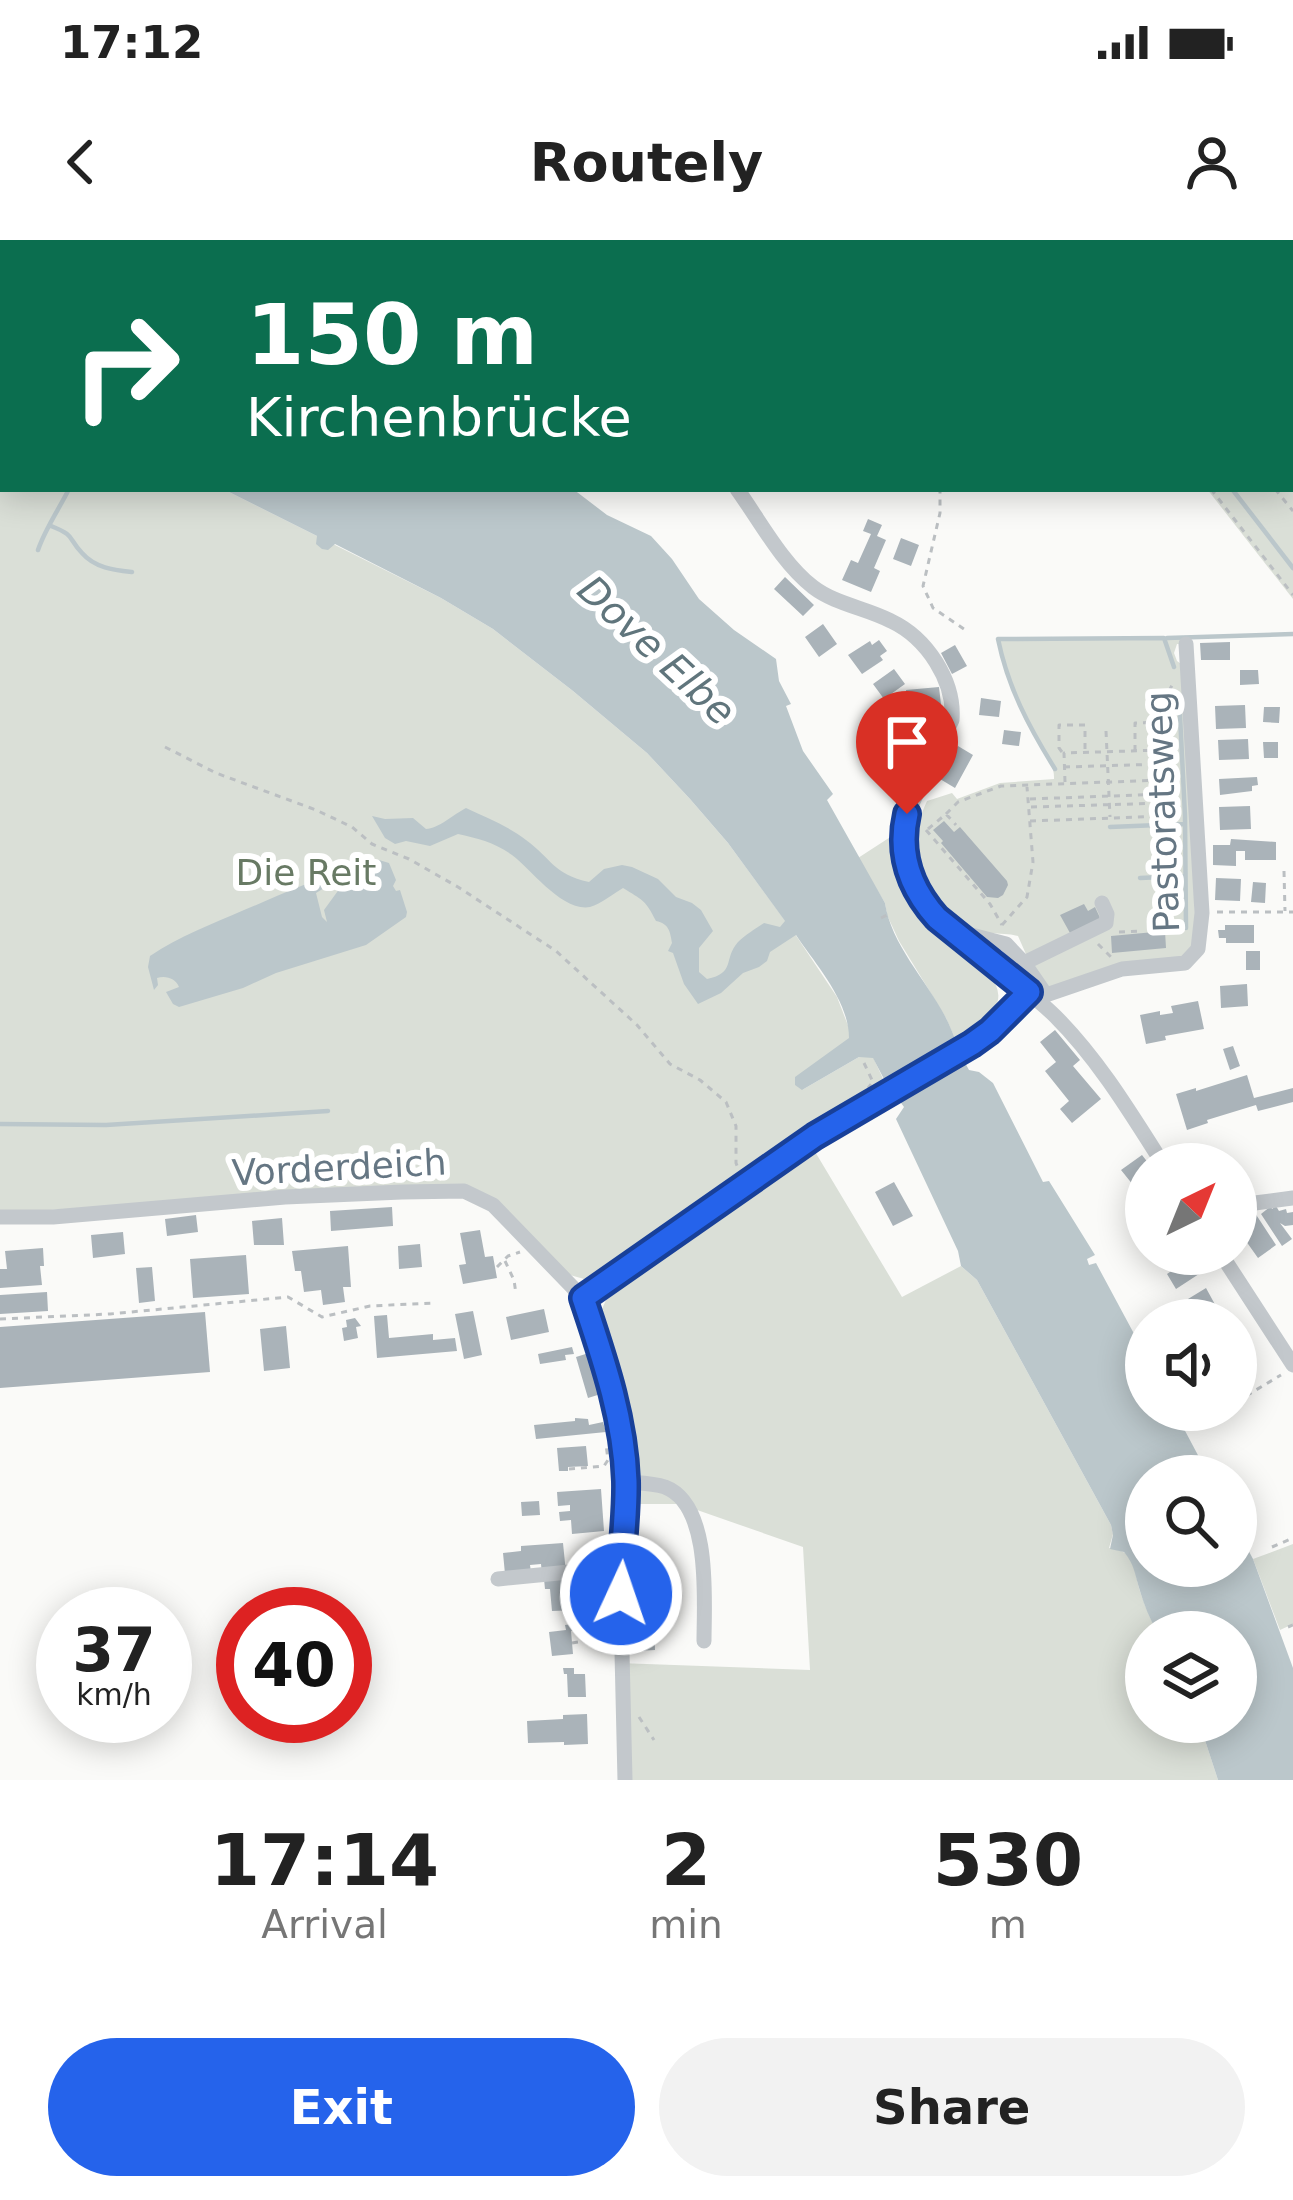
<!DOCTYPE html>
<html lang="en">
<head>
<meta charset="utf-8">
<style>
	:root { --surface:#fff; --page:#f2f2f2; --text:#222; --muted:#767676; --accent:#2563eb }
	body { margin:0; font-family:"DejaVu Sans",sans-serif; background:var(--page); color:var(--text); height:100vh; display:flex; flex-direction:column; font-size:45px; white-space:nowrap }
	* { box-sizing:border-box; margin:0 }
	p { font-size:39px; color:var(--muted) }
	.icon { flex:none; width:66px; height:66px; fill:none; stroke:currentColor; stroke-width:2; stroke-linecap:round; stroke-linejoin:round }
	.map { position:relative; height:1540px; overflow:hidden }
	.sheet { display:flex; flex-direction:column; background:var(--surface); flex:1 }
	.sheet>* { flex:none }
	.top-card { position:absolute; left:0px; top:0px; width:1293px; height:252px; box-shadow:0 6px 30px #0003; background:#0b6e4f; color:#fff; overflow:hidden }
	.needle { width:78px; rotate:43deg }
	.controls { position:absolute; left:1125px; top:903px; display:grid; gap:24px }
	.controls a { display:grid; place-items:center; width:132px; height:132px; border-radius:50%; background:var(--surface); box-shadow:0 6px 30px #0003; font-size:60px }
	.speed { position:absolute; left:36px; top:1347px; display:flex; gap:24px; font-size:60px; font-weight:700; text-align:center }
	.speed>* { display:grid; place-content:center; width:156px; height:156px; border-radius:50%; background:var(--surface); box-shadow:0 6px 30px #0003; line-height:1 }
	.speed small { font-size:30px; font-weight:400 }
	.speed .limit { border:18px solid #d22; background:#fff; color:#111 }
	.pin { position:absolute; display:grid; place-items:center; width:102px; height:102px; color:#fff; margin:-123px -51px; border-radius:50% 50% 50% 0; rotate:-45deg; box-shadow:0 0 12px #0007 }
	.pin .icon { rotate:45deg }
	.me { position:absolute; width:132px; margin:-66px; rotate:3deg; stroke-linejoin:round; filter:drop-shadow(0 0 9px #0008) }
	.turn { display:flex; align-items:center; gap:42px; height:252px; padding:0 48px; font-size:54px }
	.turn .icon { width:156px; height:156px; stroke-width:2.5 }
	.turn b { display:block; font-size:84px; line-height:102px }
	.eta { display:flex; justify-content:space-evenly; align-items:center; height:204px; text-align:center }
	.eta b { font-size:72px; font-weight:600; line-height:84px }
	.button { display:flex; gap:24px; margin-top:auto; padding:24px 48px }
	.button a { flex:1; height:138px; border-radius:72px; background:var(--accent); color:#fff; font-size:48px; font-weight:600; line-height:138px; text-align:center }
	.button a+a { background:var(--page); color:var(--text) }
	.status { display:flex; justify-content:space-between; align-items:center; height:84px; padding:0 60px; background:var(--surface); direction:ltr }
	.status svg { height:33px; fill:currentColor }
	header { display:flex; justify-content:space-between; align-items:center; height:156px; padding:0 48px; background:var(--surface); font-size:54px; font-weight:600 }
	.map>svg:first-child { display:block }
	.green { fill:#dadfd7 }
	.water { fill:#bbc7cb }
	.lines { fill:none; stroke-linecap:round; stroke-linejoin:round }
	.stream { stroke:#bbc7cb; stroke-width:4.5 }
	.building { fill:#aab3b9 }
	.highway-casing { stroke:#b4b9bd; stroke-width:27 }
	.path { stroke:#bbbfc2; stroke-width:3; stroke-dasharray:6 6; stroke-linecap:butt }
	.minor { stroke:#c3c8cc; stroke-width:15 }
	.highway { stroke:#fff; stroke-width:21 }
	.route-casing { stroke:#184099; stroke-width:30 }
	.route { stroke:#2563eb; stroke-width:21 }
	.labels { text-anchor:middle; stroke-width:12; stroke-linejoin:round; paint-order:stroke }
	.street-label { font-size:36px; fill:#657683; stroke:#fff }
	.park-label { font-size:36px; fill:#687a64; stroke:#fff }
	.water-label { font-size:39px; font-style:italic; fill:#60757c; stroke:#fff }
</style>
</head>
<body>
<div class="status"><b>17:12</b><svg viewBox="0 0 49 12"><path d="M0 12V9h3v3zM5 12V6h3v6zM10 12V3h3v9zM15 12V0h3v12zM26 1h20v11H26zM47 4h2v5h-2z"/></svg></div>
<header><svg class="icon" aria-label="back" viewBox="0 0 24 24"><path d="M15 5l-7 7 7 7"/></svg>Routely<svg class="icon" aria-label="person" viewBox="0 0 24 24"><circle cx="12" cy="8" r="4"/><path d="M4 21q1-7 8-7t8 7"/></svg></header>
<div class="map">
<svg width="1293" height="1540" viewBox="0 0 1293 1540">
	<rect width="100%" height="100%" fill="#fafaf8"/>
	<path class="green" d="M0 138 3 140V249H223L441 358 493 389 573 451 647 513 690 559 728 603 795 694 837 757 849 788 850 799 802 850 859 817H873L884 841 812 884 600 1038 584 1039 570 1035 466 945 51 970H0Z
		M1290 192 1293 196V359L1207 249H1290Z
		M1186 397V404H1177L1174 413 1177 421 1184 426 1196 698 1191 711 1182 718 1049 747 1029 721 1018 696C999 691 983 697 962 687 952 682 942 670 935 661 911 629 910 597 927 561L952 553 957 559 1000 543 1054 539C1055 518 1034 499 1025 480 1013 454 1002 426 997 398Z
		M895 594C898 622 904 651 921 674 956 722 1054 744 956 801L946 778 899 701 887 675 885 663 858 618Z
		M814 910 902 1057 961 1026 977 1040 1111 1285 1113 1294 1109 1308C1139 1311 1133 1333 1141 1354 1145 1367 1151 1379 1157 1392H1146V1482H1199L1218 1540H628L619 1423 810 1430 803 1307 680 1264H632L629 1193 598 1078 606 1060Z
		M1293 1304V1384L1280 1390 1253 1319Z"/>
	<path class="water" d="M223 249H573L607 275 651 296 672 319 699 359 734 390 776 419 779 441 791 464 786 466 803 511 833 554 827 560 885 663C891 704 926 740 945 776 954 793 959 813 969 830L979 832 993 843 1043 942 1049 941 1095 1015 1087 1019 1089 1025 1096 1023 1146 1116V1170H1174L1209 1236H1146V1326H1236V1287L1253 1319 1293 1428V1540H1218L1199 1482H1236V1392H1157C1150 1379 1144 1365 1140 1351 1135 1336 1135 1325 1124 1312L1110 1309 1113 1295 1111 1285 977 1040 961 1026 958 1011 896 879 904 867 885 841 873 818 859 817 802 850 795 845V837L849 798C849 761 816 725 796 695L770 712 767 721 759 727 743 733 721 753 698 764 684 744 673 713 668 711 672 703C670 691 669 684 656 681 645 659 642 660 623 648 614 653 601 664 590 667 562 672 531 629 512 615 496 603 477 598 458 594L430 606 406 601 395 604 385 598 372 576 385 579 413 578 426 589C438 589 454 574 466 568 487 578 508 586 526 600 552 619 553 634 589 642L604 629 622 625 632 627 658 639 676 657 692 663 701 670 713 691 699 708V732L707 739C736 733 723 719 738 702 745 695 755 689 764 683L780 687 785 681 728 603 690 559 647 513 573 451 493 389 441 358 335 304 328 310 322 309 316 304 317 296Z
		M379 620 389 623 396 640 393 646 396 651 400 650 407 672 406 677 366 705 276 733 243 748 179 767 173 764 166 752 179 747C176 738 165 735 157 738L158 745 154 750 148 727 150 716C180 696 212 684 244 670 279 656 315 637 352 631L316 653 322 677 327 682 324 670 340 648Z"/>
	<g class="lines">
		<path class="stream" d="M1036 0 1038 3
			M1233 0 1236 3
			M1290 73 1293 77
			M1232 249 1293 328
			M51 286C76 296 67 297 82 313 95 328 114 330 132 332
			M38 310C45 289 59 269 69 249
			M1167 398 1293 394
			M1179 455 1185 576 1186 688
			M1055 529C1029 487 1008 448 998 399L1164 398 1174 427
			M1110 587 1183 584
			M1140 638 1185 636
			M0 884 106 885 328 871"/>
	</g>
	<path class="building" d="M868 279 882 285 877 296 886 300 874 328 880 331 871 352 842 340 851 320 858 323 871 294 863 291Z
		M901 298 919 305 911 326 893 319Z
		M785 337 814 365 803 376 774 349Z
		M823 384 837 404 819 417 805 397Z
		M879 400 887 411 880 416 883 420 862 434 848 415 870 401 872 405Z
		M1230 402V420H1201L1200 403Z
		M955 405 967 426 952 434 941 413Z
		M894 429 905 444 884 459 873 444Z
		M1240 430H1258L1259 444 1240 445Z
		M939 447 942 473 917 476 915 461 907 462 906 450Z
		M981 458 1001 461 999 477 979 475Z
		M1245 465 1246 488 1216 489 1215 466Z
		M1264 467H1280L1279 483 1263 482Z
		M918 481 920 493 898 497 896 485Z
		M1004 490 1021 492 1019 506 1002 504Z
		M1248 499 1249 519 1219 520 1218 500Z
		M1263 502H1278V518H1264Z
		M958 506 973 515 955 548 940 539Z
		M898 520 914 528 902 550 887 542Z
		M1257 537 1258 545 1252 546V551L1220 555 1219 539Z
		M1250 566 1251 589 1220 590 1219 567Z
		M944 581 954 592 960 587 1007 641 1008 645 1003 655 998 658 987 657 941 603 943 601 933 590Z
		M1231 599 1276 602V620H1245V611H1236V626L1213 625V605H1230Z
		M1216 638 1241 639 1240 661 1215 660Z
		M1253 642 1266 643 1265 663 1251 662Z
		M1084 664 1088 671 1095 667 1101 680 1070 693 1060 675Z
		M1225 685H1254V703H1226V698H1219L1218 690H1225Z
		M1165 691 1166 708 1112 713 1111 696Z
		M1246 711H1260V730H1246Z
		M1247 744 1248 766 1221 768 1220 746Z
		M1198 761 1204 789 1165 796 1166 800 1146 804 1140 775 1160 771V775L1173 773 1171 766Z
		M1055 790 1080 820 1073 826 1101 859 1072 883 1060 869 1069 861 1045 831 1056 822 1040 802Z
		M1233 806 1240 826 1230 830 1223 809Z
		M1247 835 1254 858 1293 848V862L1258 871 1256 865 1207 880 1208 883 1187 890 1176 854 1196 848V851Z
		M1142 915 1149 924H1146L1143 932 1146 936V961L1121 930Z
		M894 942 913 976 893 986 875 952Z
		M1271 966 1272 969 1276 966 1279 971 1286 969 1287 973 1293 972V985L1285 986 1280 983 1292 999 1282 1006 1261 974Z
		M392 967 393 986 331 991 330 971Z
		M1255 973 1276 1005 1258 1018 1236 987Z
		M196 975 198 992 167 996 165 979Z
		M282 978 284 1005H254L252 981Z
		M480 990 485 1017 493 1016 497 1038 463 1044 459 1025 466 1024 460 993Z
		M123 992 125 1014 93 1018 91 995Z
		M420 1004 422 1027 399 1029 398 1006Z
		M348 1006 351 1047H343L345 1062 323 1065 321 1050 304 1052 301 1031H295L292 1011Z
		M43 1008 44 1026H40L42 1045 0 1048V1029H7L5 1011Z
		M246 1015 249 1054 193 1058 190 1019Z
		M1189 1019 1199 1034 1176 1049 1167 1034Z
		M152 1027 155 1061 139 1063 136 1028Z
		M1206 1048 1218 1070 1201 1080 1188 1059Z
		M47 1052 48 1071 0 1074V1055Z
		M544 1069 549 1092 511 1100 506 1077Z
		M473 1071 482 1115 464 1119 455 1074Z
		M205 1072 210 1132 0 1148V1087Z
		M387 1075 389 1098 433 1094V1100L455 1098 457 1111 377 1118 374 1076Z
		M355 1078 361 1086 356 1087 358 1098 344 1101 342 1088 347 1087 346 1080Z
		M286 1086 290 1128 264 1131 260 1089Z
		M572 1107 574 1114 565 1115 566 1120 540 1124 538 1114Z
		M592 1112 604 1153 588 1158 576 1117Z
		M575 1178 588 1179 589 1185 603 1182 606 1192 536 1199 534 1185 575 1181Z
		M586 1206 588 1226 568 1227V1231H559L557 1208Z
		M601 1249 604 1291 572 1294 571 1280 560 1281 559 1272 570 1271V1265L558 1266 557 1252Z
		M539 1261 540 1275 522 1276 521 1262Z
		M563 1303 566 1333 542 1335 541 1324 530 1325 531 1332 505 1334 503 1313 521 1311V1306Z
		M562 1338 563 1348 577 1347 579 1370 552 1371 550 1349H545L544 1339Z
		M657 1339 658 1360H665L666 1375H658V1383H654L655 1410 637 1411 634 1340Z
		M579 1383 580 1390 571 1391 573 1414 552 1416 549 1392 566 1390 565 1385Z
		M563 1428H574V1434H585L586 1457H568L567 1434H564Z
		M587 1474 588 1504 564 1505V1502L528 1503 527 1481 563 1479V1475Z"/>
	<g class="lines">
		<g class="highway-casing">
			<path id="highway" d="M1157 0 1159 3
				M1185 0 1187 3
				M1290 133 1293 137
				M1290 169 1293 173"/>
		</g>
		<path class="path" d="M435 0 437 3
			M1076 0 1079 3
			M937 249 940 251V273L923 346 933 368 964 389
			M1211 249 1293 355
			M1275 249 1293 271
			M1149 484 1150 510
			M1106 491 1110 577
			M165 507 216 533 316 570 352 587 372 604 409 619 458 647 556 711 637 785 670 824 700 840 726 862 736 886V923L739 931
			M1135 511V483L1161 482
			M1062 512 1059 508V485H1085V511
			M1064 527 1163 524
			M1065 542 1064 513 1163 510
			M1030 559 1165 554
			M1031 567 1165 563
			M946 574 958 562 1001 546 1164 540
			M1030 581 1168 576C1166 537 1152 476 1174 442
			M928 589 946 574 956 585
			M926 590 990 664 1002 685
			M1284 631 1285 671
			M1161 644 1163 632
			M1217 672H1293
			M881 678 889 674
			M1002 685 1027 657 1033 622 1027 547
			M1119 692 1141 691
			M1098 704 1112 718
			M864 823 873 842 868 848
			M505 1021 514 1040 516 1054
			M497 1027 508 1016 520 1012
			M0 1079 110 1074 288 1057 322 1077 370 1066 433 1063
			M1236 1162 1281 1135
			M1196 1186 1222 1170
			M569 1229 604 1226 608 1220 606 1204
			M1272 1307 1293 1298
			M578 1357 607 1355
			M1288 1387 1293 1385
			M572 1403 609 1397
			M639 1477 654 1500"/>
		<path class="minor" d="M200 0 209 3
			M737 249C760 281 782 323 813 347 835 364 866 368 891 381 927 398 955 441 952 480L907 574C884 673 996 717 1055 776 1098 819 1130 872 1163 924
			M956 691 1006 704 1024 723 1046 755
			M1024 723 1106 683 1107 674 1102 663
			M1039 761 1046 755 1122 729 1185 723 1198 709 1202 673 1186 404
			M1236 974 1255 963 1293 958
			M0 977H53L285 957 402 952 464 951 493 965 583 1058 620 1182 626 1242 620 1327 625 1540
			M1221 1014 1293 1125
			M583 1058 816 895 972 804 990 791 1029 752
			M626 1242C639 1243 653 1243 665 1247 712 1265 704 1362 704 1401
			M498 1339 620 1327"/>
		<use href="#highway" class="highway"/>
	</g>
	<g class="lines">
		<g class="route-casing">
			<path id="route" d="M621 1354C620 1317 627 1279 626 1241 624 1178 603 1118 583 1058L815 896 972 804 990 791 1029 752 937 678C910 648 898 613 907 574"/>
		</g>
		<use href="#route" class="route"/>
	</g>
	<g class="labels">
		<g class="street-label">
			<text transform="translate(1162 572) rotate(-92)" y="13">Pastoratsweg</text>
			<text transform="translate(339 927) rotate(-3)" y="13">Vorderdeich</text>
		</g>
		<g class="park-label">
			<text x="306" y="645">Die Reit</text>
		</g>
		<g class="water-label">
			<text transform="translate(657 410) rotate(43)" y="14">Dove Elbe</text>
		</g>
	</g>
</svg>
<div class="controls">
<a><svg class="needle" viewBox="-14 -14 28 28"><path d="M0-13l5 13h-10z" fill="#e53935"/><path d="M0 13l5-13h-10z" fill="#767676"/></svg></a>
<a><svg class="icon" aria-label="sound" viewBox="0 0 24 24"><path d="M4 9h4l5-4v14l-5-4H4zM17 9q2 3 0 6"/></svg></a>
<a><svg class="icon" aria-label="search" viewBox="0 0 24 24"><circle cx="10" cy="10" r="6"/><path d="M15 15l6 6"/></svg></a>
<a><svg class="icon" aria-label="layers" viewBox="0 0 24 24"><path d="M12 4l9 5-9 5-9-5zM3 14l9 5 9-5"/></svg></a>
</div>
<div class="speed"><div>37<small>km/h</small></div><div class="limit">40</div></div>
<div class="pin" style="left:907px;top:574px;background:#d93025"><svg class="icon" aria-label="arrive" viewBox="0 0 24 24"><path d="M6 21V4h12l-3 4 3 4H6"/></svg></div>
<svg class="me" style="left:621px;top:1354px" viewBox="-20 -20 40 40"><circle r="17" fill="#2563eb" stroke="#fff" stroke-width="3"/><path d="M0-11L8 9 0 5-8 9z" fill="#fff"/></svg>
<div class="top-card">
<div class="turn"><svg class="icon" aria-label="right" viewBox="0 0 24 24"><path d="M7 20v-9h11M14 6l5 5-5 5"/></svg><div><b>150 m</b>Kirchenbrücke</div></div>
</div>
</div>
<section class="sheet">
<div class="eta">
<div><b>17:14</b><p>Arrival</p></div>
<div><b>2</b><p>min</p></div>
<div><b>530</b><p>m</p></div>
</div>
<div class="button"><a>Exit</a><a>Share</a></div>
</section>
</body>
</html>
